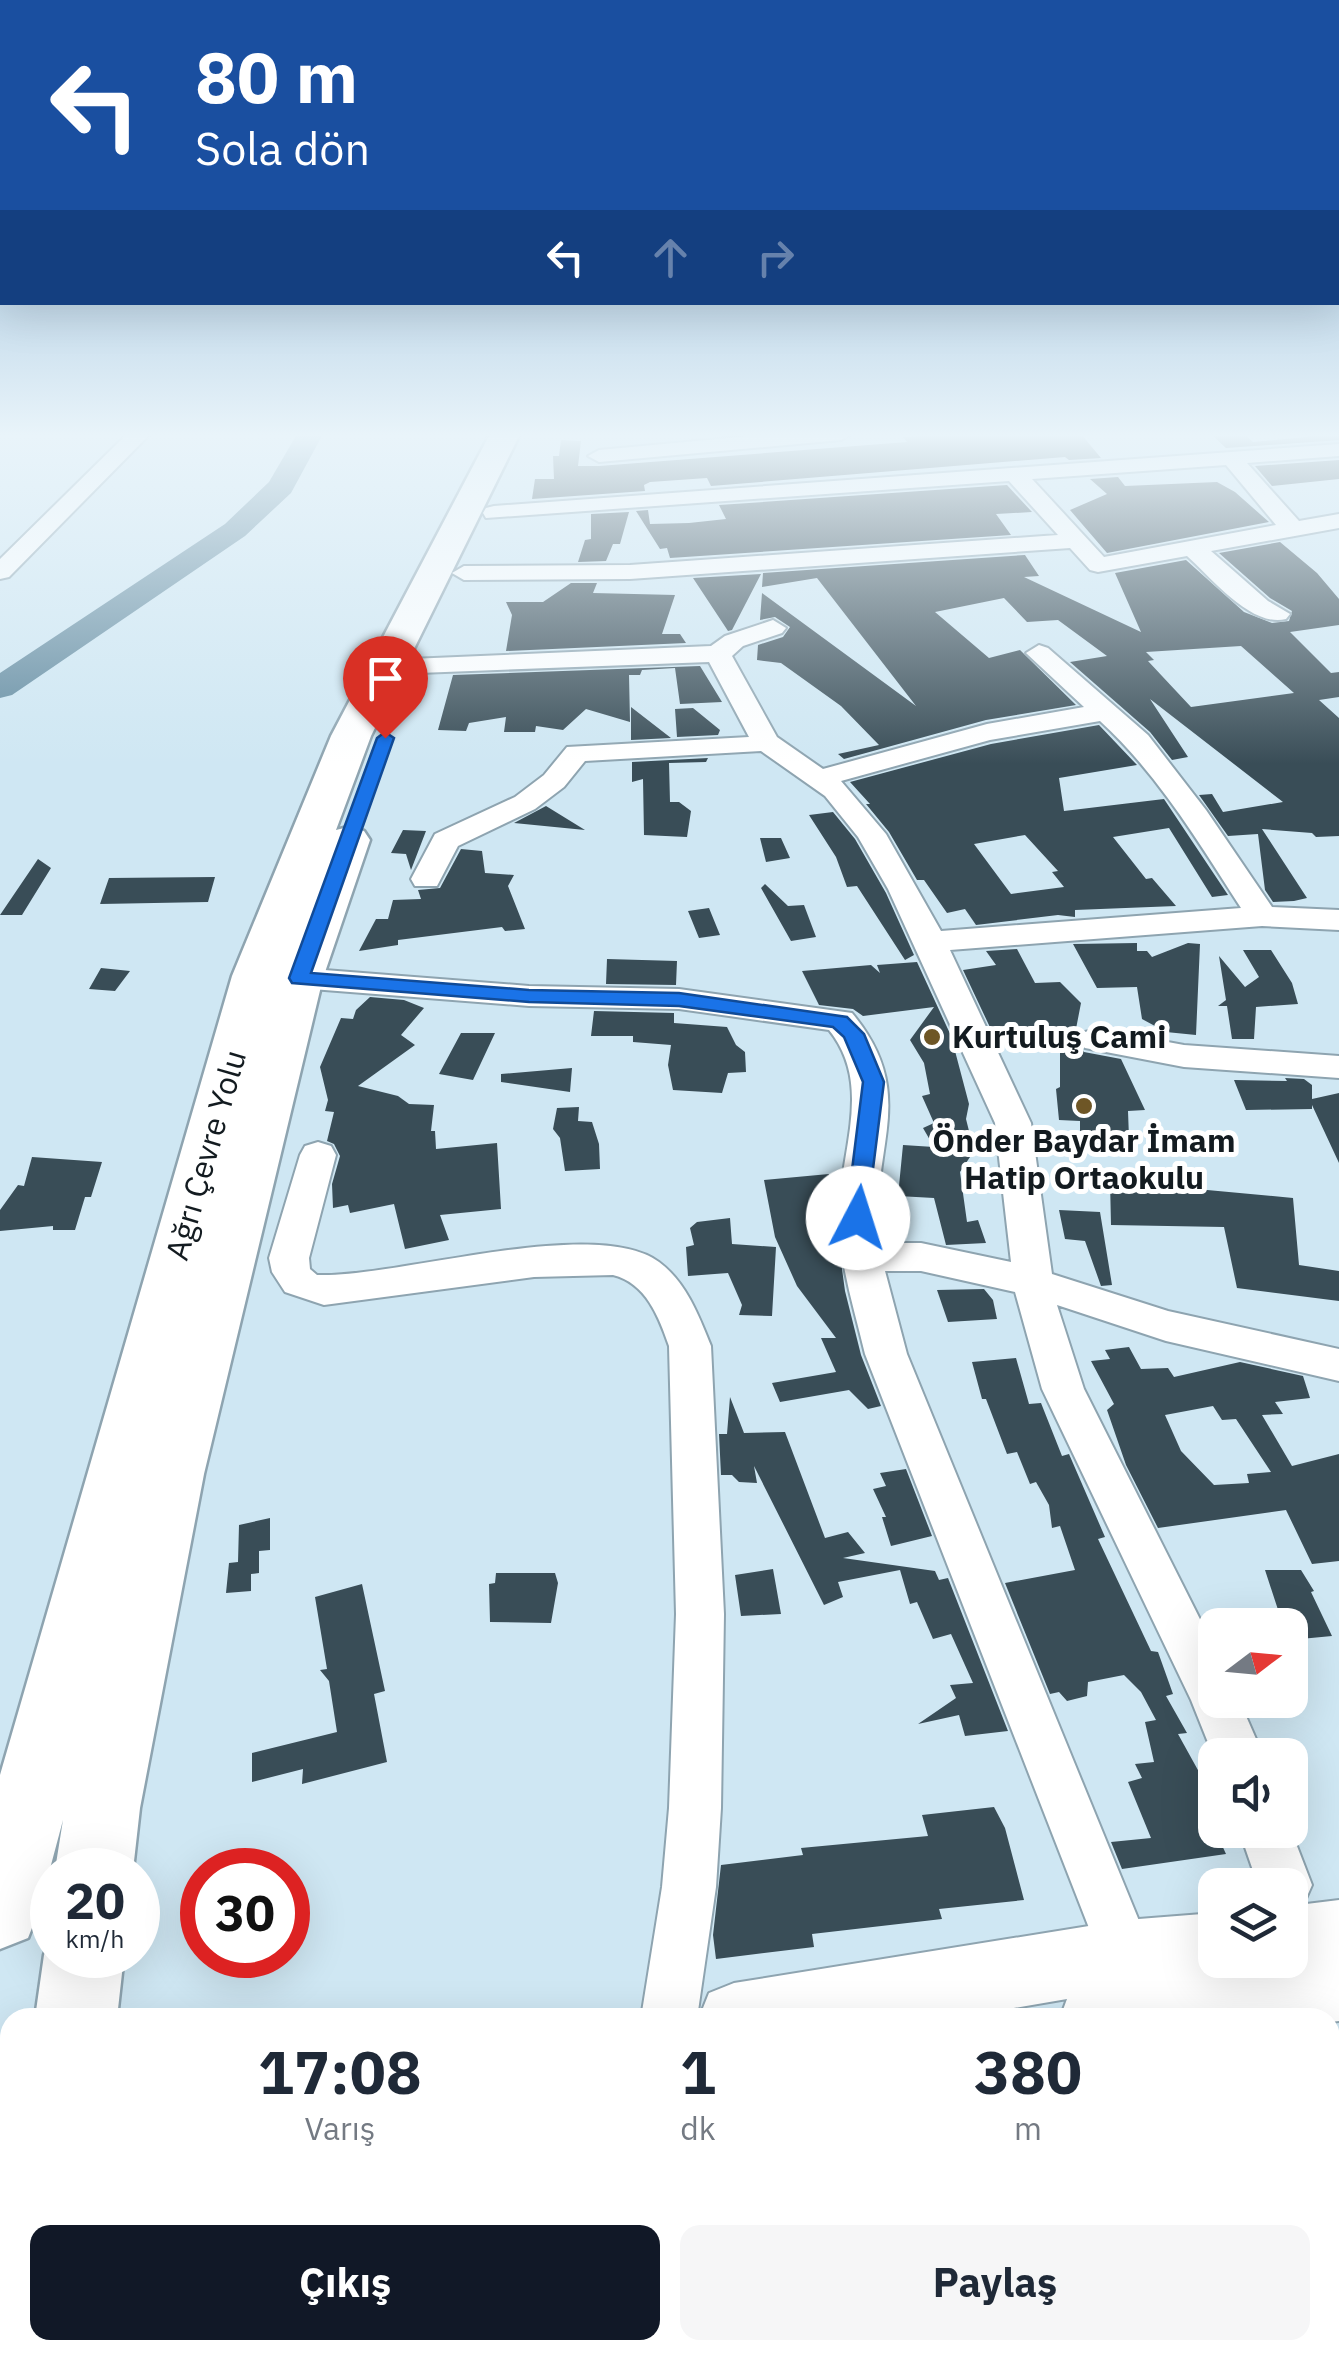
<!DOCTYPE html>
<html lang="tr">
<head>
<meta charset="utf-8">
<style>
	:root { --surface:#fff; --page:#f6f6f7; --text:#1f2937; --muted:#747a83; --accent:#111827 }
	body { margin:0; font-family:"IBM Plex Sans",sans-serif; background:var(--page); color:var(--text); height:100vh; display:flex; flex-direction:column; font-size:38px; white-space:nowrap }
	* { box-sizing:border-box; margin:0 }
	p { font-size:32px; color:var(--muted) }
	.icon { flex:none; width:55px; height:55px; fill:none; stroke:currentColor; stroke-width:2; stroke-linecap:round; stroke-linejoin:round }
	.map { position:relative; flex:1; overflow:hidden }
	.side { position:absolute; left:0px; top:2008px; width:1340px; height:352px; display:flex; flex-direction:column; background:var(--surface); border-radius:30px 30px 0 0; box-shadow:0 10px 40px #0002 }
	.side>* { flex:none }
	.top-card { position:absolute; left:0px; top:0px; width:1340px; height:305px; box-shadow:0 10px 40px #0002; background:#1a4fa0; color:#fff; overflow:hidden }
	.needle { width:65px; rotate:74deg }
	.fabs { position:absolute; left:1198px; top:1608px; display:grid; gap:20px }
	.fabs a { display:grid; place-items:center; width:110px; height:110px; border-radius:20px; background:var(--surface); box-shadow:0 10px 40px #0002; font-size:50px }
	.speed { position:absolute; left:30px; top:1848px; display:flex; gap:20px; font-size:50px; font-weight:700; text-align:center }
	.speed>* { display:grid; place-content:center; width:130px; height:130px; border-radius:50%; background:var(--surface); box-shadow:0 10px 40px #0002; line-height:1 }
	.speed small { font-size:25px; font-weight:400 }
	.speed .limit { border:15px solid #d22; background:#fff; color:#111 }
	.pin { position:absolute; display:grid; place-items:center; width:85px; height:85px; color:#fff; margin:-102px -42px; border-radius:50% 50% 50% 0; rotate:-45deg; box-shadow:0 0 10px #0007 }
	.pin .icon { rotate:45deg }
	.me { position:absolute; width:110px; margin:-55px; rotate:5deg; stroke-linejoin:round; filter:drop-shadow(0 0 8px #0008) }
	.turn { display:flex; align-items:center; gap:35px; height:210px; padding:0 30px; font-size:45px }
	.turn .icon { width:130px; height:130px; stroke-width:2.5 }
	.turn b { display:block; font-size:70px; line-height:85px }
	.lanes { display:flex; align-items:center; height:95px; padding:0 30px; background:#0003; justify-content:center; gap:50px; direction:ltr }
	.lanes .off { opacity:.35 }
	.eta { display:flex; justify-content:space-evenly; align-items:center; height:170px; text-align:center }
	.eta b { font-size:60px; font-weight:700; line-height:70px }
	.cta { display:flex; gap:20px; margin-top:auto; padding:20px 30px }
	.cta a { flex:1; height:115px; border-radius:20px; background:var(--accent); color:#fff; font-size:40px; font-weight:700; line-height:115px; text-align:center }
	.cta a+a { background:var(--page); color:var(--text) }
	.map>svg:first-child { display:block }
	.lines { fill:none; stroke-linecap:round; stroke-linejoin:round }
	.river { fill:#638ba0; fill-rule:evenodd }
	.building { fill:#394d57; fill-rule:evenodd }
	.minor-casing { stroke:#8ea4b0; stroke-width:4 }
	.major-casing { stroke:#8ea4b0; stroke-width:4 }
	.highway-casing { stroke:#8ea4b0; stroke-width:5 }
	.minor { fill:#fff; fill-rule:evenodd }
	.major { fill:#fff; fill-rule:evenodd }
	.highway { fill:#fff; fill-rule:evenodd }
	.route { fill:#1a73e8; stroke:#114b97; stroke-width:2.5 }
	.poi-dot { fill:#6e5626; stroke:#fff; stroke-width:4 }
	.labels { text-anchor:middle; stroke-width:10; stroke-linejoin:round; paint-order:stroke }
	.poi-label { font-size:32px; font-weight:bold; fill:#131b20; stroke:#fff; text-anchor:start }
	.street-label { font-size:32px; fill:#131b20; stroke:#fff }
</style>
</head>
<body>
<div class="map">
<svg width="1339" height="2358" viewBox="0 0 1339 2358">
	<rect width="100%" height="100%" fill="#cfe7f3"/>
	<g class="lines">
		<path class="river" d="M297 434H323L291 493 245 536 12 695 0 698V673L225 524 269 482Z"/>
	</g>
	<path class="building" d="M1081 434 1101 458 1069 460 1065 457 711 486 707 478 650 482 644 485 645 491 532 499 535 479H554L553 456H559L561 440 581 441 578 466H599L907 442 903 437Z
		M1211 434H1244L1253 442 1339 434V440L1226 448Z
		M1339 460V479L1272 486 1255 466Z
		M1118 477 1125 486 1217 482 1235 492 1269 522 1107 553 1070 510 1107 494 1090 479Z
		M1007 485 1032 512 996 514 1011 535 670 558 667 548 660 549 636 511 648 510 650 524 689 523 726 519 719 505Z
		M629 512 620 544H613L606 561 578 562 585 540 591 539V514Z
		M1280 542 1317 573 1339 599V625L1290 632 1331 673 1339 672V697L1319 700 1339 718V836L1316 837 1312 833 1262 829 1307 898 1294 901 1273 902 1265 890 1258 834 1228 836 1199 795 1212 794 1223 812 1283 802 1150 699 1188 757 1172 760 1150 732 1070 662 1107 656 1058 620 1027 622 1004 598 935 612 989 658 1020 650 1076 705 986 720 844 759 838 754 879 745 841 706 781 663 757 660 758 645 783 637 790 627 775 617 760 620 762 593 916 706 817 578 762 587 763 573 1025 555 1039 576 1024 577 1141 632 1115 573 1186 560 1244 612 1272 623 1289 621 1292 611 1270 598 1219 553ZM1241 646 1294 693 1191 707 1148 661 1154 660 1146 652Z
		M761 574 732 630 728 631 693 578Z
		M571 583H597L593 593 675 595 662 634H680L686 643 506 651 512 615 506 602H543Z
		M700 666 722 702 680 704 675 668 642 670 640 675H629L630 722 586 709 563 730 536 726 535 732H504L506 717 469 723 466 731 438 730 453 675Z
		M631 707 671 738 631 740Z
		M693 708 720 730 718 735 677 737 675 709Z
		M1099 725 1137 765 1059 778 1064 811 1164 799 1228 895 1212 897 1169 828 1113 837 1146 879 1152 878 1176 906 1075 910V917L1058 915 976 925 965 909 947 913 924 880H917L889 832 866 804H870L850 782 991 744ZM1025 835 1058 871 1052 872 1064 887 1011 894 974 844Z
		M708 758 706 762 669 763 670 802H679L691 811 687 837 644 835 643 779 632 782V762Z
		M546 806 585 830 514 823Z
		M833 812 855 839 886 893 914 955 905 960 857 886 847 887 836 857 809 815Z
		M403 830 426 831 411 870 406 854 391 853Z
		M760 838H781L790 858 766 862Z
		M461 849 482 851 485 873 514 875 508 886 525 929 505 931 502 927 398 940V945L359 951 376 919H388L393 900 421 899 418 890 440 888Z
		M38 859 51 868 22 915H0Z
		M215 877 208 902 100 904 109 878Z
		M765 884 788 906 804 905 816 937 791 941 761 888Z
		M709 908 720 935 699 938 688 911Z
		M1137 943V951H1147L1152 957 1188 943 1200 944 1196 1035 1166 1032 1142 1019 1137 987 1097 988 1073 944Z
		M1017 949 1035 983 1060 982 1081 1003 1075 1034 996 1040 963 970 996 965 986 951Z
		M1243 950H1271L1292 983 1298 1004 1256 1007 1254 1039H1232L1227 1006H1218L1226 1000 1219 956 1245 987 1259 977Z
		M607 959 677 961 676 985 606 984Z
		M917 962 958 1051H955L969 1104 966 1119 974 1151 960 1172 967 1222 978 1220 986 1243 946 1245 934 1198 898 1196 903 1145 934 1147 923 1128 934 1123 922 1096 930 1094 924 1063 910 1040 934 1007 863 1016 853 1009 819 1005 802 971 871 965 880 973 877 965Z
		M101 968 130 971 115 991 89 989Z
		M370 997 404 1000 424 1008 401 1035 415 1045 358 1086 398 1096 409 1104 434 1105 431 1131H435L436 1149 497 1143 501 1209 440 1215 449 1240 405 1249 394 1204 350 1213 348 1205 333 1208 332 1184 340 1156 334 1144 327 1141 334 1112 325 1111 328 1100 320 1067 341 1018 353 1019 356 1010Z
		M594 1011 674 1013V1023L727 1027 736 1045 745 1052 746 1072 728 1073 722 1093 673 1090 668 1065 671 1045 633 1042V1036H591Z
		M461 1033H495L473 1080 439 1074Z
		M1060 1035 1077 1041 1084 1052 1121 1059 1145 1110 1128 1111 1129 1138 1080 1131V1121L1059 1120 1056 1089 1060 1087Z
		M572 1068 570 1092 501 1082V1074Z
		M1285 1078 1304 1079 1312 1085V1099L1339 1093V1163L1312 1105V1109L1246 1110 1234 1080 1287 1081Z
		M579 1107 578 1121 592 1122 599 1144 600 1169 565 1171 560 1138 553 1129 557 1108Z
		M32 1157 102 1162 91 1197H85L75 1230H53V1226L0 1231V1210L18 1185 24 1186Z
		M829 1174 845 1291 861 1355 881 1406 868 1409 849 1390 780 1402 772 1383 836 1372 821 1338H836L797 1286 775 1237 764 1180Z
		M1110 1181 1293 1198 1299 1265 1339 1271V1301L1237 1288 1224 1227 1111 1225Z
		M1059 1210 1100 1212 1112 1285 1101 1286 1085 1241 1065 1239Z
		M730 1218 732 1244 776 1247 772 1316 739 1315 742 1305 728 1273 688 1276 686 1247 694 1245 690 1228 697 1222Z
		M984 1289 993 1300 997 1319 948 1322 937 1290Z
		M1129 1347 1141 1369 1168 1368 1174 1377 1240 1362 1303 1376 1310 1398 1275 1402 1283 1414 1262 1415 1292 1466 1339 1454V1561L1312 1564 1286 1510 1158 1528 1126 1465 1107 1410 1114 1404 1091 1361 1110 1359 1105 1350ZM1213 1406 1222 1420 1236 1419 1271 1472 1247 1474 1249 1483 1214 1485 1181 1451 1165 1415Z
		M1016 1358 1029 1404 1041 1403 1062 1456 1069 1454 1105 1537 1098 1539 1151 1651 1158 1652 1173 1694 1166 1696 1187 1733 1178 1734 1204 1781 1215 1814V1830L1226 1854 1122 1869 1111 1842 1151 1838 1128 1782 1142 1778 1135 1764 1154 1762 1145 1722 1156 1720 1141 1692 1124 1675 1088 1682 1087 1696 1067 1701 1059 1692 1050 1694 1005 1583 1075 1570 1060 1526 1052 1528 1049 1505 1036 1482 1030 1484 1017 1452 1007 1454 986 1399H982L972 1362Z
		M730 1397 744 1433 785 1432 825 1538 848 1532 865 1553 843 1558 935 1571 939 1580 948 1578 1008 1731 965 1736 959 1715 918 1724 956 1698 950 1685 973 1683 951 1634 933 1639 917 1602 910 1604 900 1570 838 1582 843 1597 824 1605 754 1466 757 1483 739 1482 732 1475H721L719 1434H727Z
		M906 1469 932 1536 891 1546 882 1517H886L873 1489 886 1486 880 1473Z
		M270 1518V1550L259 1551V1573L251 1574V1591L226 1593 229 1563 238 1562 239 1525Z
		M773 1569 781 1614 741 1616 735 1575Z
		M1265 1570H1301L1314 1591 1311 1592 1332 1636 1290 1640V1625H1283Z
		M496 1573H555L558 1583 551 1623 490 1622 489 1584 495 1583Z
		M362 1584 385 1691 374 1694 387 1762 302 1784 303 1769 252 1782V1753L337 1732 329 1681 320 1670 327 1669 315 1597Z
		M994 1807 1005 1828 1024 1900 939 1909 942 1919 812 1934 814 1947 716 1959 713 1935 721 1865 803 1855 801 1848 928 1836 922 1815Z"/>
	<g class="lines">
		<g class="minor-casing">
			<path id="minor" d="M127 434H150L9 577 0 579V559Z
				M772 434H852L841 440 599 462 588 456 599 450Z
				M1339 444V456L1247 463 1299 521 1339 514V528L1211 551 1268 601 1290 614 1286 619C1251 628 1211 577 1187 556L1098 572 1090 570 1070 548 630 579 464 580 452 573 464 566 630 565 1058 535 1009 481 486 518 483 513 486 508 494 506ZM1226 465 1276 525 1104 557 1032 479Z
				M773 620 786 628 782 633 743 646 732 656 777 737 823 769 987 724 1084 707 1026 653 1039 645 1048 648 1148 735 1206 810 1272 907 1339 910V930L1262 926 950 950 1031 1123 1052 1274 1168 1311 1339 1349V1381L1166 1341 1057 1305 1084 1389 1215 1649V1700H1239L1263 1755H1215V1760L1191 1700 1042 1389 1015 1292 921 1271H885L907 1354 1153 1955 1145 1974 1126 1982 1107 1974 865 1354C855 1312 841 1269 839 1225 836 1158 876 1088 829 1030L679 1009 529 1006 299 988 287 985 282 978 287 971 299 968 529 986 679 989 852 1013C922 1097 867 1150 880 1243H921L1011 1262 995 1123 888 889 858 837 825 796 761 751 585 761 564 787 535 809 458 846 437 886H415L411 879 435 834 515 797 544 775 567 747 749 737 709 662 419 673 406 665 410 659 711 646 725 636ZM1100 721C1158 774 1199 843 1241 908L941 931 886 834 841 781 990 740Z
				M1097 1029 1184 1045 1339 1056V1078L1184 1067 1085 1048 1080 1040 1085 1032Z
				M318 1142 331 1146 336 1155 309 1258 310 1269 317 1275C397 1278 595 1215 659 1262 686 1282 699 1316 711 1346L724 1614 721 1808 716 1887 697 2018H641L662 1887 669 1808 676 1614 669 1346C659 1317 646 1283 613 1275L534 1277 324 1305 285 1292 272 1272 269 1258 300 1155 305 1146Z
				M1290 1828 1312 1885 1304 1903 1290 1909V1885H1258L1239 1830Z
				M668 2350H732L733 2358H669Z"/>
		</g>
		<g class="major-casing">
			<path id="major" d="M1339 1900V2021L1330 2022V2018H1060L1067 1999 955 2018H699L709 1993 734 1983 1126 1920 1215 1913V1960H1244L1243 1963 1290 1960V1906Z"/>
		</g>
		<g class="highway-casing">
			<path id="highway" d="M490 434H520L371 736 336 830 348 827 364 831 370 840 323 978 204 1474 140 1808 133 1870H55L63 1820 39 1910 28 1938 0 1949V1775L232 976 331 736Z
				M52 1934V1955H124L117 2018H35L44 1955Z
				M10 2050V2134L0 2137V2053Z
				M10 2180V2268L0 2270V2182Z
				M10 2313V2350H79V2358H0V2318Z"/>
		</g>
		<use href="#minor" class="minor"/>
		<use href="#major" class="major"/>
		<use href="#highway" class="highway"/>
	</g>
	<linearGradient id="sky" x2="0" y2="1"><stop stop-color="#73a4cb"/><stop offset="0.57" stop-color="#e9f4fa"/><stop offset="1" stop-color="#e9f4fa" stop-opacity="0"/></linearGradient>
	<rect width="1339" height="764" fill="url(#sky)"/>
	<path class="route" d="M385 732 394 738 311 973 529 990 679 993 847 1017 864 1034 884 1082 866 1224 858 1227 846 1218 863 1082 844 1037 833 1027 679 1006 529 1002 292 983 289 978 377 738Z"/>
	<g class="poi-dot">
		<circle cx="932" cy="1037" r="10"/>
		<circle cx="1084" cy="1106" r="10"/>
	</g>
	<g class="labels">
		<g class="poi-label">
			<text x="952" y="1048">Kurtuluş Cami</text>
			<text x="1084" y="1152" text-anchor="middle">Önder Baydar İmam<tspan x="1084" dy="37">Hatip Ortaokulu</tspan></text>
		</g>
		<g class="street-label">
			<text transform="translate(206 1155) rotate(-74)" y="11">Ağrı Çevre Yolu</text>
		</g>
	</g>
</svg>
<div class="fabs">
<a><svg class="needle" viewBox="-14 -14 28 28"><path d="M0-13l5 13h-10z" fill="#e53935"/><path d="M0 13l5-13h-10z" fill="#747a83"/></svg></a>
<a><svg class="icon" aria-label="sound" viewBox="0 0 24 24"><path d="M4 9h4l5-4v14l-5-4H4zM17 9q2 3 0 6"/></svg></a>
<a><svg class="icon" aria-label="layers" viewBox="0 0 24 24"><path d="M12 4l9 5-9 5-9-5zM3 14l9 5 9-5"/></svg></a>
</div>
<div class="speed"><div>20<small>km/h</small></div><div class="limit">30</div></div>
<div class="pin" style="left:385px;top:738px;background:#d93025"><svg class="icon" aria-label="arrive" viewBox="0 0 24 24"><path d="M6 21V4h12l-3 4 3 4H6"/></svg></div>
<svg class="me" style="left:858px;top:1218px" viewBox="-20 -20 40 40"><circle r="19" fill="#fff"/><path d="M0-13L10 11 0 6-10 11z" fill="#1a73e8"/></svg>
<div class="top-card">
<div class="turn"><svg class="icon" aria-label="left" viewBox="0 0 24 24"><path d="M17 20v-9H6M10 6l-5 5 5 5"/></svg><div><b>80 m</b>Sola dön</div></div>
<div class="lanes"><svg class="icon" aria-label="left" viewBox="0 0 24 24"><path d="M17 20v-9H6M10 6l-5 5 5 5"/></svg><svg class="icon off" aria-label="ahead" viewBox="0 0 24 24"><path d="M12 20V5M6 11l6-6 6 6"/></svg><svg class="icon off" aria-label="right" viewBox="0 0 24 24"><path d="M7 20v-9h11M14 6l5 5-5 5"/></svg></div>
</div>
<section class="side">
<div class="eta">
<div><b>17:08</b><p>Varış</p></div>
<div><b>1</b><p>dk</p></div>
<div><b>380</b><p>m</p></div>
</div>
<div class="cta"><a>Çıkış</a><a>Paylaş</a></div>
</section>
</div>
</body>
</html>
